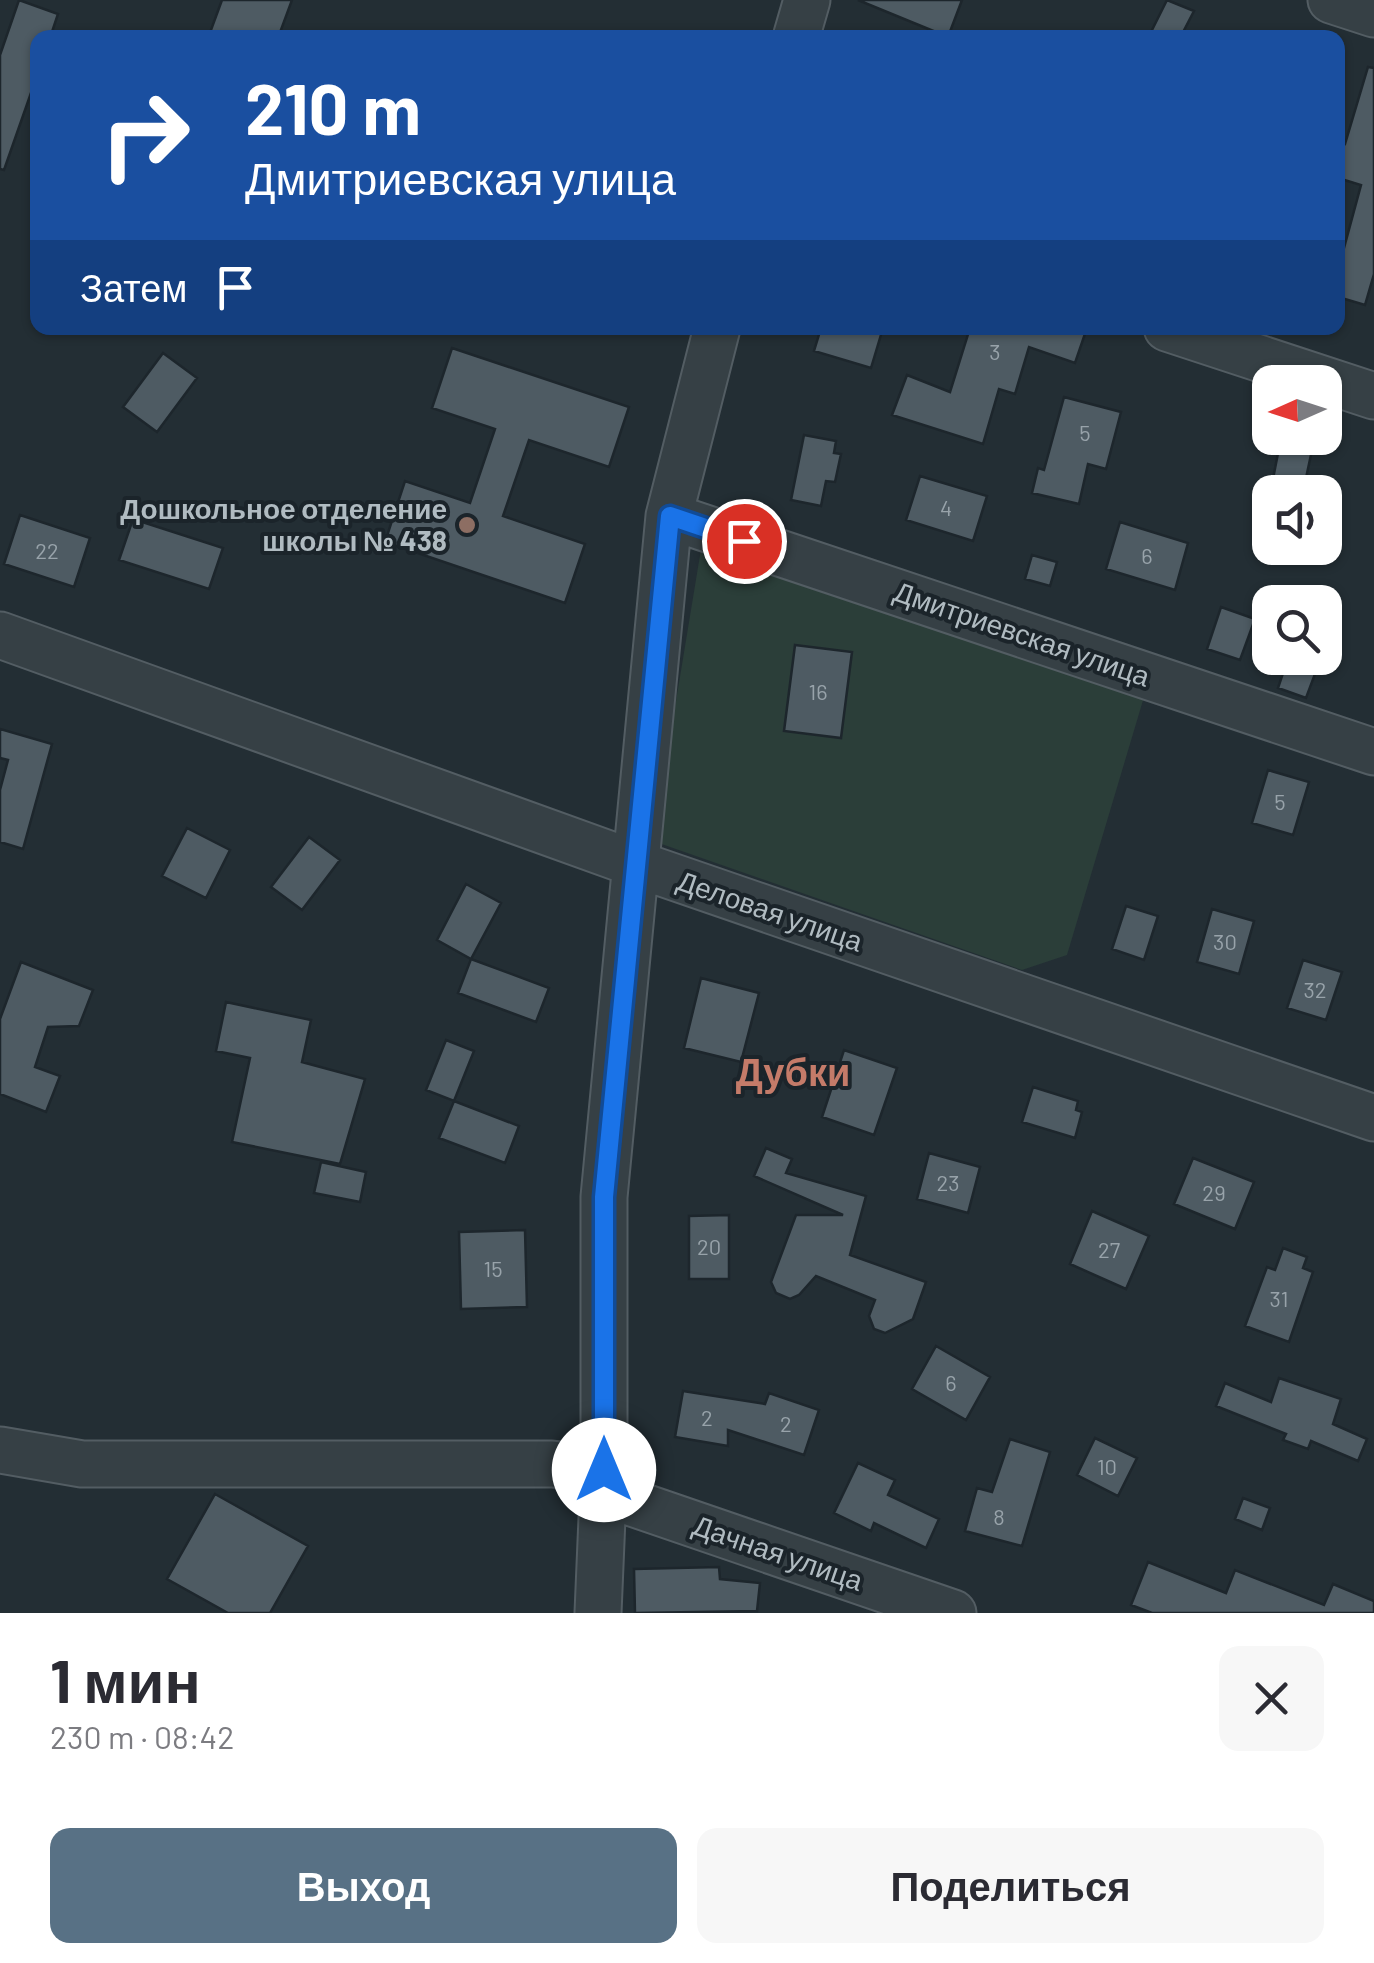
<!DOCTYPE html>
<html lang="ru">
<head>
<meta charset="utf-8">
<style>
	:root { --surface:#fff; --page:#f7f7f7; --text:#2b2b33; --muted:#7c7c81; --accent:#587185 }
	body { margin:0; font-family:Barlow,sans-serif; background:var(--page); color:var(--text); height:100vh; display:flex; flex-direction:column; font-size:38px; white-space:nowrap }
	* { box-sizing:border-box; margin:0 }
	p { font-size:32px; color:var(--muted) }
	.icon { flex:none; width:55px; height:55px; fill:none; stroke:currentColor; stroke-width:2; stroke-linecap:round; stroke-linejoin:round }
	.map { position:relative; height:1613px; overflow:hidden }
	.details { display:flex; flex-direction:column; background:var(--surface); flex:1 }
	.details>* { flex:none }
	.guide { position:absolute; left:30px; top:30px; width:1315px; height:305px; border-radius:20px; box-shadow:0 2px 8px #0004; background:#1a4fa0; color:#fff; overflow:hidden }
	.needle { width:65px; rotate:267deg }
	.buttons { position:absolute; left:1252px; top:365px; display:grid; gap:20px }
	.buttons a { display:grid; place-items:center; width:90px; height:90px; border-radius:20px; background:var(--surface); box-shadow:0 2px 8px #0004; font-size:50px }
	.pin { position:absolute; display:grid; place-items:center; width:85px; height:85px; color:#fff; margin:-42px; border:5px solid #fff; border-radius:50%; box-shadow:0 2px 10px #0007 }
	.me { position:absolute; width:110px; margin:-55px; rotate:0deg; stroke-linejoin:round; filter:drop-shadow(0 0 8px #0008) }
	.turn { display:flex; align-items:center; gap:35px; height:210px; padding:0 50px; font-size:45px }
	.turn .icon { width:130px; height:130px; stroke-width:2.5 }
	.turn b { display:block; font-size:70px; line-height:85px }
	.then { display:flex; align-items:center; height:95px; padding:0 50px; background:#0003; gap:20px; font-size:38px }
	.round { display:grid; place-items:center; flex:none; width:105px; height:105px; border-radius:20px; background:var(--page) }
	.summary { display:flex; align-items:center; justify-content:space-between; height:170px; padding:0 50px }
	h1 { font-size:60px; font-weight:700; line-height:75px }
	.primary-button { display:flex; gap:20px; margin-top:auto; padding:20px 50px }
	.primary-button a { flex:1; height:115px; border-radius:20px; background:var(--accent); color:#fff; font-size:40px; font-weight:700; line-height:115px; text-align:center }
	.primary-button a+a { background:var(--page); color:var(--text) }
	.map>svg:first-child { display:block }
	.green { fill:#2b3e39 }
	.building { fill:#4e5b63; stroke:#1d262c; stroke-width:2.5 }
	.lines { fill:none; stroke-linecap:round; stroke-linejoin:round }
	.minor-casing { stroke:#535d63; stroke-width:49 }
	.minor { stroke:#364045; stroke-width:45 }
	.route-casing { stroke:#114b97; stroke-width:25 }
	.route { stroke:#1a73e8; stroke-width:18 }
	.education-dot { fill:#8d6e63; stroke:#1b242a; stroke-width:4 }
	.labels { text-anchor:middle; stroke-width:8; stroke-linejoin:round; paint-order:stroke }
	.number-label { font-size:22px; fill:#98a3aa }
	.poi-label { font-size:28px; font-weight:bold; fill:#b0bbc1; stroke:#1b242a; text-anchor:end }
	.street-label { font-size:28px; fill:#b0bbc1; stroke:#1b242a }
	.district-label { font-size:38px; font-weight:bold; fill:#c47b69; stroke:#1b242a }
</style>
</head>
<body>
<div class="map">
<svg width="1374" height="1613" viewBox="0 0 1374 1613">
	<rect width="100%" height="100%" fill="#232e34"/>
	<path class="green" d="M703 537 1144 697 1067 955 1022 970 653 841Z"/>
	<path class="building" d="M19 0 58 14 50 38H38V73L4 170 0 169V55Z
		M222 0H292L278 38H208Z
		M858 0H962L948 37Z
		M1167 0 1194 11 1180 38H1148Z
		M1368 67 1374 68V274L1365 305 1338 297V246L1344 248 1361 185 1338 178V142L1345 144Z
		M821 328H883L871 368 814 351Z
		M970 328H1087L1075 363 1029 347 1015 394 999 389 983 444 892 415 907 375 950 392Z
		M452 348 629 407 609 467 529 440 503 516 585 544 565 603 385 542 405 481 470 503 495 429 432 408Z
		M163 353 197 378 157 432 123 407Z
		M1064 397 1121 412 1106 469 1088 464 1079 504 1032 493 1038 468 1044 470Z
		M804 435 836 441 834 453 841 454 835 482 826 481 821 506 791 500Z
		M1280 443 1312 450 1303 492 1271 489Z
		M920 476 987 496 973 541 906 520Z
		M20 515 90 538 74 587 4 564Z
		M133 519 223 548 209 589 119 560Z
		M1120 522 1188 543 1175 590 1106 569Z
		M1032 555 1057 562 1050 586 1025 579Z
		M1221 607 1255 619 1240 660 1207 649Z
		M795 645 852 652 841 738 784 731Z
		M1288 658H1321L1306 698 1278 688Z
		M0 729 52 744 23 849 0 842V790L8 760 0 758Z
		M1268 770 1309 782 1293 835 1252 823Z
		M187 828 230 850 206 898 162 876Z
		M309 837 340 860 302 910 271 887Z
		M466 884 501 903 471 959 437 940Z
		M1126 906 1158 916 1144 960 1112 949Z
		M1212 909 1254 921 1239 974 1197 962Z
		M471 959 549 988 536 1022 458 993Z
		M1303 960 1342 972 1326 1020 1287 1008Z
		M21 962 93 990 79 1026 48 1027 35 1067 60 1076 46 1112 0 1094V1019Z
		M701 978 759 993 741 1062 684 1048Z
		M226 1002 311 1020 302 1062 365 1079 340 1164 232 1142 250 1058 216 1051Z
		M446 1040 474 1051 454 1101 426 1090Z
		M844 1050 897 1068 874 1135 822 1117Z
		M1033 1087 1078 1101 1076 1110 1082 1112 1075 1138 1022 1122Z
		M454 1101 519 1126 505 1163 439 1138Z
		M766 1148 792 1159 786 1173 866 1196 850 1255 926 1282 913 1319 885 1333 874 1329 869 1316 875 1300 816 1276 799 1295 790 1299 776 1293 771 1282 796 1215H843L754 1176Z
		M929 1153 980 1167 968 1213 917 1199Z
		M1193 1158 1254 1182 1235 1229 1174 1204Z
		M321 1162 366 1172 360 1202 314 1193Z
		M1092 1211 1149 1236 1126 1289 1070 1264Z
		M729 1215V1279H689V1216Z
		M525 1230 527 1307 461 1309 459 1232Z
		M1283 1248 1307 1257 1303 1268 1313 1272 1289 1342 1245 1326 1267 1267 1275 1270Z
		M936 1346 990 1377 966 1420 912 1389Z
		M1279 1378 1341 1399 1333 1424 1367 1439 1358 1461 1311 1441 1308 1449 1283 1440 1286 1434 1216 1406 1225 1383 1271 1402Z
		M683 1391 765 1404 769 1393 819 1410 804 1455 728 1430V1446L675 1437Z
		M1095 1438 1137 1458 1118 1496 1077 1475Z
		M1010 1439 1050 1452 1022 1546 965 1531 977 1488 992 1492Z
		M858 1463 895 1480 888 1495 939 1519 926 1548 874 1523 871 1531 834 1513Z
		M215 1494 308 1546 270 1613H228L167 1579Z
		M1243 1498 1270 1508 1262 1530 1235 1519Z
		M1148 1562 1226 1593 1235 1570 1324 1605 1333 1584 1374 1601V1613H1152L1131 1605Z
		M719 1567 720 1579 760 1583 757 1611 635 1613 634 1569Z"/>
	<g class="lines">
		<g class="minor-casing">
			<path id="minor" d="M1331 0 1374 14
				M796 38 807 0
				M1167 328 1374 396
				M669 516 1374 752
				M0 635 636 864 1374 1118
				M0 1450 82 1464H552L604 1470
				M603 1493 953 1613
				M598 1613 604 1470V1197L669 516 717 328"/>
		</g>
		<use href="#minor" class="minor"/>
	</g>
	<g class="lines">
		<g class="route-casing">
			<path id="route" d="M604 1470V1197L670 516 744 541"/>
		</g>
		<use href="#route" class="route"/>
	</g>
	<circle class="education-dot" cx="467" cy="525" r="10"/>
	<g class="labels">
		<g class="number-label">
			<text x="995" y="360">3</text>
			<text x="1085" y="441">5</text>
			<text x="946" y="516">4</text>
			<text x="47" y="559">22</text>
			<text x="1147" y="564">6</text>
			<text x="818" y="700">16</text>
			<text x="1280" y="810">5</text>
			<text x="1225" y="950">30</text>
			<text x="1315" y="998">32</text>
			<text x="948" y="1191">23</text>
			<text x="1214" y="1201">29</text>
			<text x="709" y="1255">20</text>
			<text x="1109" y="1258">27</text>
			<text x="493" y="1277">15</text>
			<text x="1279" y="1307">31</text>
			<text x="951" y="1391">6</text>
			<text x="707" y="1426">2</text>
			<text x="786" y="1432">2</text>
			<text x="1107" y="1475">10</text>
			<text x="999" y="1525">8</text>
		</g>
		<g class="poi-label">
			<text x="447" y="519">Дошкольное отделение<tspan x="447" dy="32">школы № 438</tspan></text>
		</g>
		<g class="street-label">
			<text transform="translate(1022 634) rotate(19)" y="10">Дмитриевская улица</text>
			<text transform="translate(770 911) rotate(19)" y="10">Деловая улица</text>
			<text transform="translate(778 1553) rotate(19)" y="10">Дачная улица</text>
		</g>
		<g class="district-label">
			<text x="793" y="1086">Дубки</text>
		</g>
	</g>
</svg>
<div class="buttons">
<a><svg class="needle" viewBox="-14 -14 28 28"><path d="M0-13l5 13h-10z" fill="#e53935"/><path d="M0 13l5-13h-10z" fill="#7c7c81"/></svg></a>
<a><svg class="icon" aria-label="sound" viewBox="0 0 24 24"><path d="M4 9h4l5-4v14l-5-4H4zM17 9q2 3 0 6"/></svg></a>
<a><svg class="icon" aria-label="search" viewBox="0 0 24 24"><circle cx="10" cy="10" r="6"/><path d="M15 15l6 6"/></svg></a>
</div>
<div class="pin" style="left:744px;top:541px;background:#d93025"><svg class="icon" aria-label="arrive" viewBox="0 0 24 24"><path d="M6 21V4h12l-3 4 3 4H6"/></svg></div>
<svg class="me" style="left:604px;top:1470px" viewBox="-20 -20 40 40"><circle r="19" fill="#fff"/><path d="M0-13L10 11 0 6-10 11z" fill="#1a73e8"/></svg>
<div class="guide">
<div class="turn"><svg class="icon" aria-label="right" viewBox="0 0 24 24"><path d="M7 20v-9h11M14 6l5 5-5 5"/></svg><div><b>210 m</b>Дмитриевская улица</div></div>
<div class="then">Затем<svg class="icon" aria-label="arrive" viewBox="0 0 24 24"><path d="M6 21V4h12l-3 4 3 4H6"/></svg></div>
</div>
</div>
<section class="details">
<div class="summary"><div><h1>1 мин</h1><p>230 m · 08:42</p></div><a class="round"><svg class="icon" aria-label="close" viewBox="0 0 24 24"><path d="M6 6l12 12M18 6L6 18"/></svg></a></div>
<div class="primary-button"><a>Выход</a><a>Поделиться</a></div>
</section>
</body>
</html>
